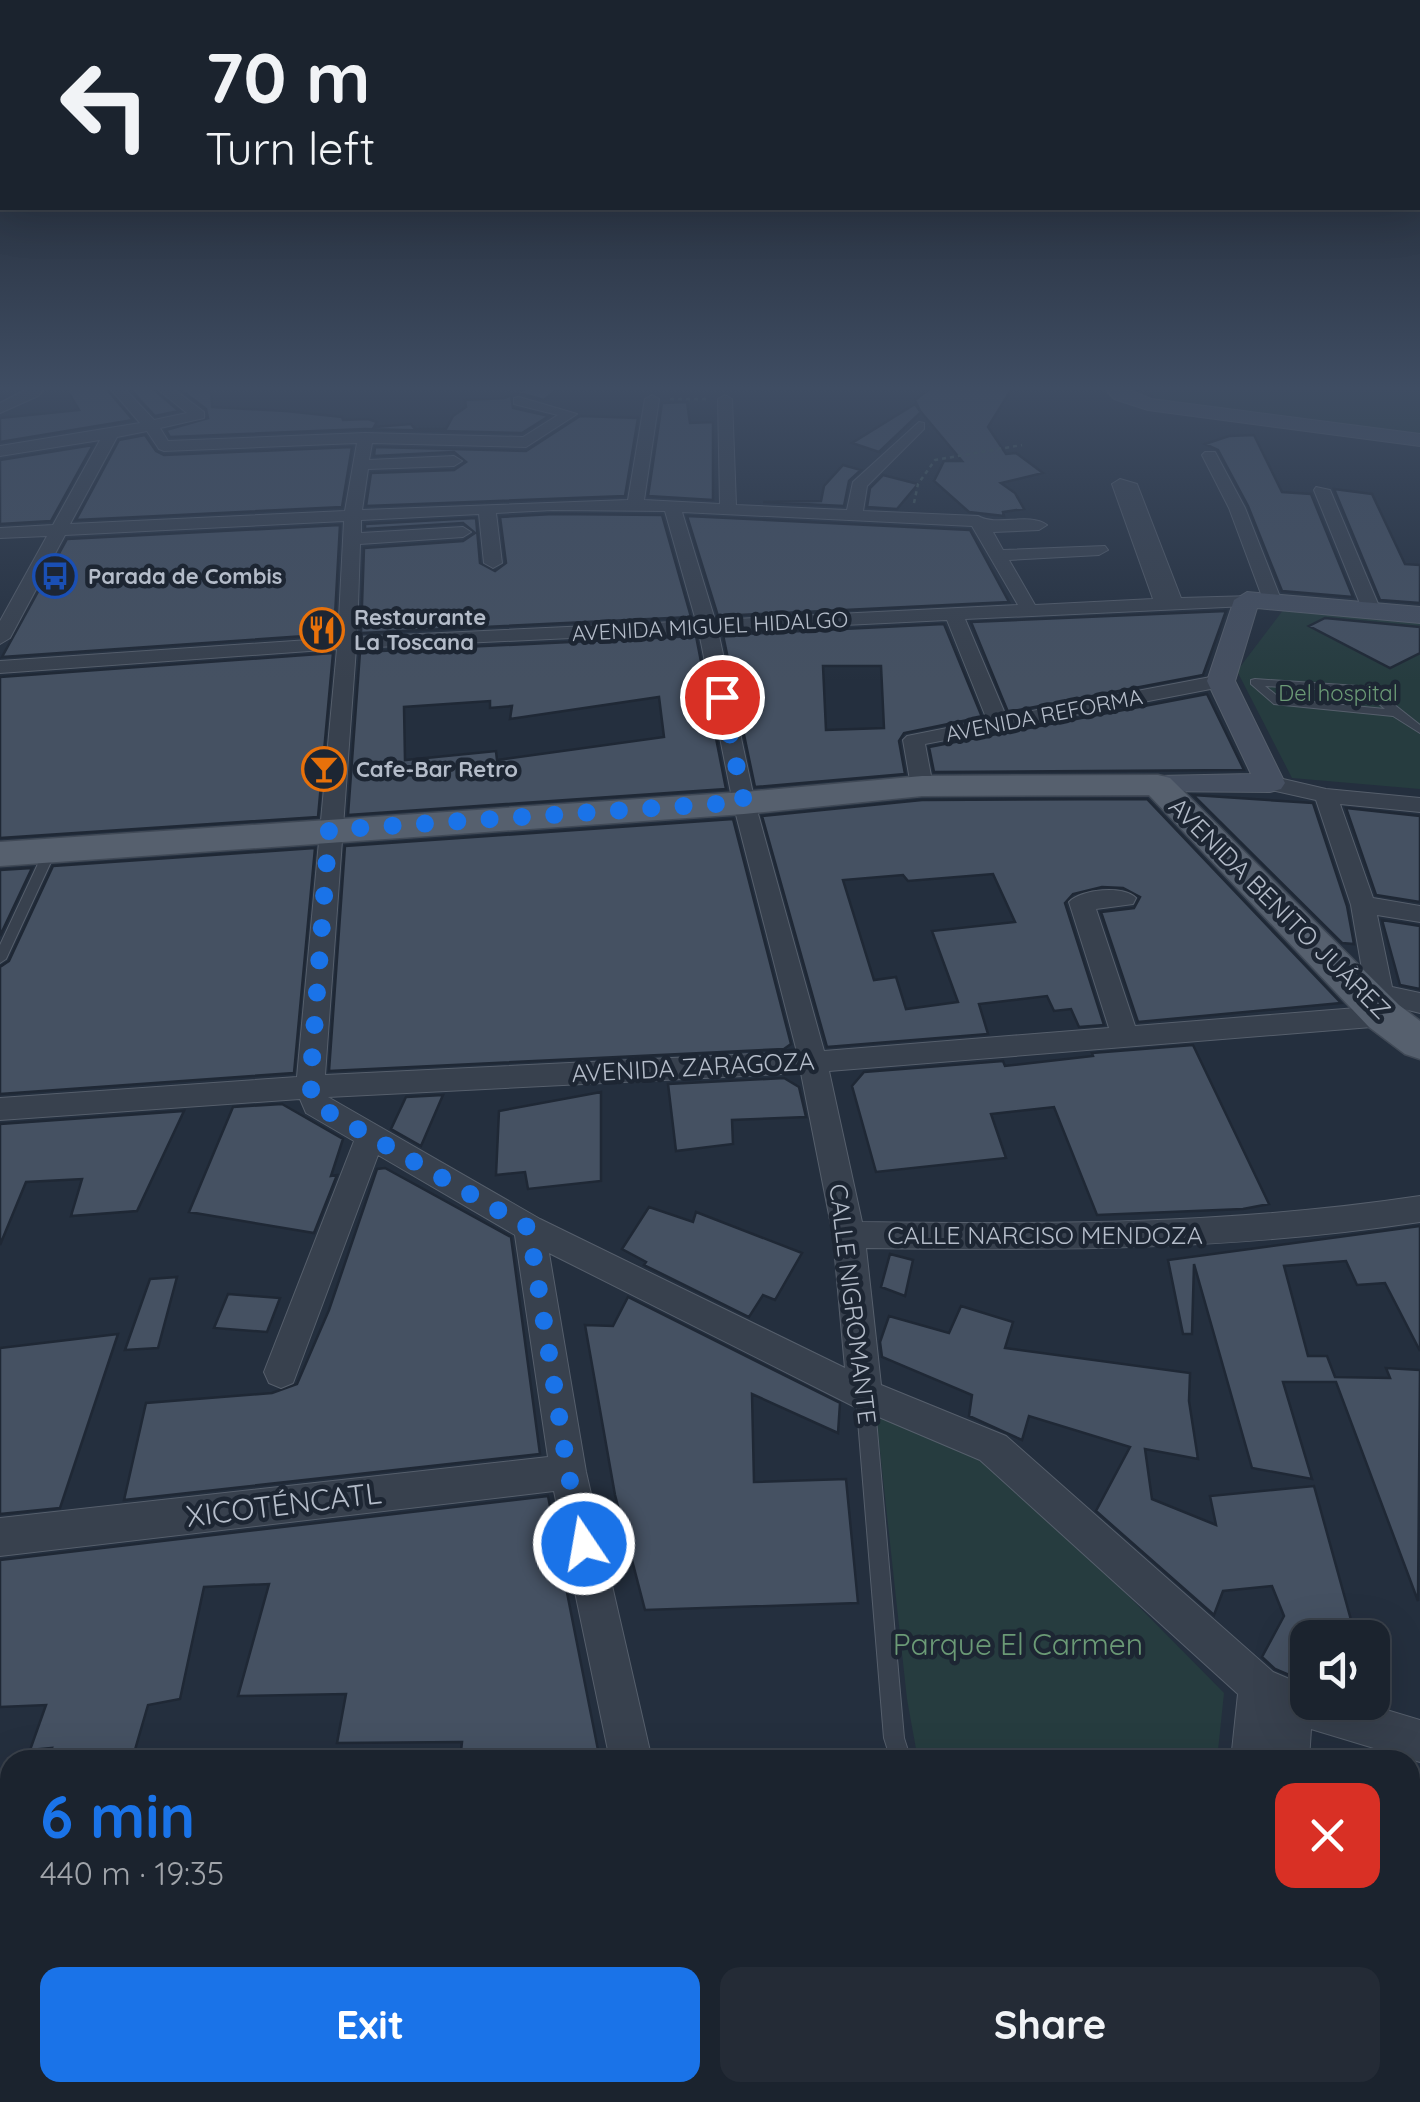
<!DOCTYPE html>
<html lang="en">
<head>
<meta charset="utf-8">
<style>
	:root { --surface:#1b232e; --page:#242b36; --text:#f1f3f6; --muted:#a0a4aa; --line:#39404a; --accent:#1a73e8 }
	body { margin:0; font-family:Quicksand,sans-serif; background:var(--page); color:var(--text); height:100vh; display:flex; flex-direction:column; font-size:38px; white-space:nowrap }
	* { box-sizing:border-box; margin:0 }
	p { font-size:32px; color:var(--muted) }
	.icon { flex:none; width:55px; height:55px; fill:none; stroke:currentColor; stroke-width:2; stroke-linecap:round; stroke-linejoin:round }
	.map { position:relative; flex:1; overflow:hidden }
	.sheet { position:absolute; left:0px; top:1750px; width:1420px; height:352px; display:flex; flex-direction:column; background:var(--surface); border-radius:30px 30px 0 0; box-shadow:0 10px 40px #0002,0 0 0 2px var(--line) }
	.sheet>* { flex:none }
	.top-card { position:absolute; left:0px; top:0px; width:1420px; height:210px; box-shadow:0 10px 40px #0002,0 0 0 2px var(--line); background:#1b232e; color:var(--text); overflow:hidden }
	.buttons { position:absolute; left:1290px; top:1620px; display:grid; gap:20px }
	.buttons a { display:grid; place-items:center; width:100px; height:100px; border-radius:20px; background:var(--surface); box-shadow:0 10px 40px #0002,0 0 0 2px var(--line); font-size:50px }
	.pin { position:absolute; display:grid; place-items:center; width:85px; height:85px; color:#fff; margin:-42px; border:5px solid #fff; border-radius:50%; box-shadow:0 2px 10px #0007 }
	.me { position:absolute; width:110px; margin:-55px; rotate:348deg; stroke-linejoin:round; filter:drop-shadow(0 0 8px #0008) }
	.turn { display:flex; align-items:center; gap:35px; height:210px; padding:0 40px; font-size:45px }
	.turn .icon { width:130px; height:130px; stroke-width:2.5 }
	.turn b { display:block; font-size:70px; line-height:85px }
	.round { display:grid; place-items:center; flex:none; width:105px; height:105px; border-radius:20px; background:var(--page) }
	.head { display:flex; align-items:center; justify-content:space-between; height:170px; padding:0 40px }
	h1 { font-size:60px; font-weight:700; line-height:75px; color:var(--accent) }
	.action { display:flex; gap:20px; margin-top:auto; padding:20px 40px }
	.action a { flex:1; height:115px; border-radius:20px; background:var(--accent); color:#fff; font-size:40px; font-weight:700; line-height:115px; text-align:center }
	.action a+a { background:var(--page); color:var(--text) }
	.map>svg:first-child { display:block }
	.green { fill:#263c3f }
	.building { fill:#455162; stroke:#1f2835; stroke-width:2.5; fill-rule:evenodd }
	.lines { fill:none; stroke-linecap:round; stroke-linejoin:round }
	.service-casing { stroke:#565f6c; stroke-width:2 }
	.minor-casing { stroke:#565f6c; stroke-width:2 }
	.secondary-casing { stroke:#565f6c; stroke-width:2 }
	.primary-casing { stroke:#414a57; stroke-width:3 }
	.path-far1 { stroke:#44595c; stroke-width:2.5; stroke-dasharray:4 4; stroke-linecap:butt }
	.path { stroke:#44595c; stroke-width:8; stroke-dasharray:11 11; stroke-linecap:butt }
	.service { fill:#38414e; fill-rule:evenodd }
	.minor { fill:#38414e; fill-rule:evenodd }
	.secondary { fill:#465061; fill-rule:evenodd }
	.primary { fill:#56606e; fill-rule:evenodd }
	.route { stroke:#1a73e8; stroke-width:18; stroke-dasharray:0 32.4 }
	.labels { text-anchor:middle; stroke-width:9; stroke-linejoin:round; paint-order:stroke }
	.far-poi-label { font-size:22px; font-weight:bold; fill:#b4bcc9; stroke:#1d2633; text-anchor:start }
	.far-street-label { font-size:22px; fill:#b4bcc9; stroke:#1d2633 }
	.far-park-label { font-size:22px; fill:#6b9a76; stroke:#1d2633 }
	.street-label { font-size:25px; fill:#b4bcc9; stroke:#1d2633 }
	.near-street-label { font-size:30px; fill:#b4bcc9; stroke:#1d2633 }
	.near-park-label { font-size:30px; fill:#6b9a76; stroke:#1d2633 }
</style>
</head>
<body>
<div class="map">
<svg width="1420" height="2102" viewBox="0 0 1420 2102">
	<rect width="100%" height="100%" fill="#242f3e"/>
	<path class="green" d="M1143 387H1420V434L1269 413 1180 408 1163 404Z
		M1287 605 1420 618V789L1292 778 1237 671Z
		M875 1405 982 1458 1081 1548 1224 1693 1217 1760H918L907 1699Z
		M708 2093V2092L1183 2093 1182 2102H710Z"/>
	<path class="building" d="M65 387H105L133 420 0 442V418L79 410Z
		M128 387H151L179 411 155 416Z
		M177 387H211L212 407 286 411 342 417 343 420 368 419 377 422 374 427 411 424 415 429H446L453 416 466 407 465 400 505 398 529 387H560L544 400 520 393 511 396 513 408 549 416 522 433 365 429 170 437 166 430 208 418 206 409Z
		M932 387H1013L988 427 1006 454 1016 453 1043 473 1001 483 1015 493 1024 509 1003 512 1004 516 969 512 934 481 944 461H962L921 412 879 452 852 443 915 404 920 411 915 400Z
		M687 402 690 423 713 422V500L648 496 662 403Z
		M580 416 638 418 625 496 366 506 371 473 454 470 466 462 454 452 374 456 375 447 526 451Z
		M145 435 156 451 164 455 352 447 342 507 76 520 119 440Z
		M1254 435 1282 492 1311 494 1353 597 1282 591 1248 506 1218 450 1205 444 1229 436Z
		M93 445 51 521 0 524V460Z
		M843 465 861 470 849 481 844 506 763 502 821 501 824 486Z
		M883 475 918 484 897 509 867 507 870 488Z
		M1334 489 1372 494 1405 564 1420 565V603L1380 600Z
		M553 514 662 515 691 617 361 633 364 548 463 541 475 533 463 523 365 529V524L476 518 480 563 495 571 506 563 500 517Z
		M687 516 970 530 1009 602 718 616Z
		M340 525 334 634 2 657 67 539Z
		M1226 611 1203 675 1008 712 971 622Z
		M1325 618 1420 627V653L1390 668 1309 626Z
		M944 624 982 717 904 733 899 741 905 774 755 787 723 635ZM823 666H881L884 728 826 730Z
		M696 636 726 789 348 815 360 652ZM659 697 664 737 497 760 496 751 405 760 404 707 490 701V708L512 706 510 719Z
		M333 653 318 817 0 838V677Z
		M1207 694 1244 770 934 772 929 747Z
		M1193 795 1313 803 1347 906 1354 944 1342 943Z
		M1147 799 1341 1003 1138 1022 1101 912 1134 908 1140 897 1123 888 1102 887 1073 894 1065 903 1104 1025 1079 1027 1071 1009 1054 1011 1047 996 979 1004 988 1034 827 1047 762 816 922 800ZM993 874 1015 922 932 931 958 1002 906 1009 896 977 874 980 843 880 903 875 908 881Z
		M1346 808 1420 816V902L1376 895Z
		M733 819 791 1044 784 1049 329 1071 345 846Z
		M315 848 294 1073 0 1094V967L9 961 53 866Z
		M32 868 0 936V870Z
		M1382 920 1420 926V989L1400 985Z
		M1193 1045 1269 1204 1243 1209 1097 1215 1054 1107 991 1114 1006 1158 876 1172 852 1086 864 1072 1003 1061 1005 1066 1093 1056 1092 1053Z
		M784 1078 799 1087 806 1117 732 1120 733 1144 676 1151 668 1084Z
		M601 1092V1181L528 1189 525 1172 496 1175 499 1111Z
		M443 1095 421 1146 391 1129 406 1097Z
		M282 1104 343 1139 331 1176 337 1175 314 1233 189 1212 233 1107Z
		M184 1111 137 1211 71 1216 82 1179 26 1182 0 1245V1124Z
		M385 1168 511 1237 540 1454 124 1500 146 1403 272 1393 297 1384 329 1310 377 1169Z
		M649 1207 693 1222 696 1212 802 1253 775 1300 763 1295 749 1317 644 1265 646 1262 622 1249Z
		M1420 1226V1351L1385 1283 1357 1285 1346 1261 1284 1266 1308 1356H1327L1335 1377 1390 1378 1386 1368 1420 1370 1418 1601 1336 1382H1283L1312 1479 1252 1468 1194 1264 1192 1334H1183L1168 1260Z
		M890 1254 913 1260 905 1296 881 1287Z
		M177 1277 158 1348 125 1350 150 1279Z
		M228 1294 280 1298 267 1332 214 1328Z
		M628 1297 840 1403 838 1433 752 1394 754 1482 846 1479 858 1603 645 1610 615 1495 585 1325 613 1326Z
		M961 1306 1013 1322 1005 1348 1190 1373 1189 1401 1198 1459 1145 1449 1152 1499 1216 1525 1210 1496 1314 1486 1356 1638H1308V1683L1275 1669 1262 1657 1284 1616 1272 1586 1223 1591 1214 1615 1096 1511 1130 1447 1029 1416 1022 1440 969 1416 972 1395 882 1357 880 1342 889 1316 949 1333Z
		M118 1334 60 1508 0 1514V1348Z
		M548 1496 600 1760H460L462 1742 337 1743 346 1694 238 1696 269 1584 204 1587 180 1699 148 1705 132 1760H48L52 1748 30 1750 46 1705 0 1707V1560Z"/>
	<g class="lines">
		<g class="service-casing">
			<path id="service" d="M1255 679 1372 687 1420 725V733L1393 716 1274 704 1251 684V680ZM1265 686 1365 692 1385 709 1281 699Z
				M50 847 56 851 6 959 0 963V945L44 851Z
				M865 1388 871 1390 874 1396 904 1738 911 1760H891L884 1738 856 1396 859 1390Z"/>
		</g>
		<g class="minor-casing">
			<path id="minor" d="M31 387H46L38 396 0 413V403Z
				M109 387H123L154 420 187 413 155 387H171L204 412V418L160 428 168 441 365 433 523 437 558 415 514 404V398L519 397 577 414 526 447 372 443 369 460 454 456 462 461 454 466 368 469 362 510 628 500 645 399 652 395 659 399 644 500 720 504 718 399 725 395 732 399 736 505 847 510 853 482 919 422 924 423V429L867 486 863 511 978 516C998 527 1028 512 1047 525L1039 530 993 532 1003 550 1105 546 1108 550 1099 555 1009 560 1035 605 1153 599 1112 484 1120 479 1137 484 1181 598 1253 596 1256 600 1247 606 965 619 1006 716 1221 675 1231 681 1221 687 925 744 933 786 922 793 911 786 903 740 907 736 987 720 947 620 718 631 755 803 824 1051 1109 1028 1069 902C1081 889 1124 885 1136 898L1133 904 1096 909 1135 1026 1369 1007 1368 1000 1355 997 1351 990 1355 983 1364 981 1351 905 1316 800 1262 788 1259 783 1270 776 1326 789 1420 798V812L1340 804 1373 898 1420 906V922L1377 915 1392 987 1420 993V1013L1396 1007 1397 1016 1393 1023 1384 1026 829 1071 862 1222C1049 1225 1234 1224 1420 1196V1222C1236 1250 1052 1251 866 1248L881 1385 1006 1436 1273 1672 1308 1687V1702H1360L1420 1720V1762L1311 1729 1309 1760H1231L1238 1694 980 1460 853 1406 549 1253 586 1472 652 1760H610L554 1491 0 1556V1518L548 1457 515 1235 378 1155 293 1383 281 1388 269 1383 264 1372 354 1141 306 1113 300 1099 0 1120V1098L297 1077 337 649 0 673V661L338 638 344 521 65 535 10 638 0 644V621L47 536 0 538V528L53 525 100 440 0 456V446L140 423ZM147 431 159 449 164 451 357 443 345 511 70 524 117 437ZM553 510 665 511 696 621 357 637 360 544 463 537 471 532 463 527 361 533V520L479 514 484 563 493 568 502 563 496 513ZM682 512 972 526 1018 605 715 620ZM699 632 733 803 797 1052 325 1075 356 648ZM801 1073 833 1235 845 1368 540 1219 328 1097Z
				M1205 452H1215L1245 508 1282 602 1279 606H1267L1264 602 1229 508 1202 455Z
				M1316 487 1330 490 1381 611 1379 615H1365L1363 611 1314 490Z
				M1195 2092H1285L1284 2102H1195Z"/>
		</g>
		<g class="secondary-casing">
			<path id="secondary" d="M1103 387H1123L1151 399 1420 434V446L1148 410 1114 399Z
				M1247 592 1420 607V623L1257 608 1235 681 1285 783 1281 789 1270 792 1147 791 1143 785 1147 779 1158 776 1251 774 1207 681 1234 600Z"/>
		</g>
		<g class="primary-casing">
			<path id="primary" d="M1158 775 1170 778 1399 1005 1420 1021V1059L1405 1054 1369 1027 1149 795 922 796 744 814 0 866V842L744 792 922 776Z"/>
		</g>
		<path class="path-far1" d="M670 399H709
			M914 503 918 484 935 460 1022 445"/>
		<path class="path" d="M693 2092 694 2102"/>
		<use href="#service" class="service"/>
		<use href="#minor" class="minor"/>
		<use href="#secondary" class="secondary"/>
		<use href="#primary" class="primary"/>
	</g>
	<linearGradient id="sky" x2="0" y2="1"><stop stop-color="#141a22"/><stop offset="0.57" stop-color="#3f4d63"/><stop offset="1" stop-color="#3f4d63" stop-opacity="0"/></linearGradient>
	<rect width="1420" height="681" fill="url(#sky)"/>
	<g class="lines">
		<path class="route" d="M584 1544 568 1472 529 1228 316 1105 310 1086 329 830 744 802 722 697"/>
	</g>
	<defs>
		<g id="bus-ring" transform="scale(2.25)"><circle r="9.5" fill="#1d2633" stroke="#1a4fb4" stroke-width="1.5"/><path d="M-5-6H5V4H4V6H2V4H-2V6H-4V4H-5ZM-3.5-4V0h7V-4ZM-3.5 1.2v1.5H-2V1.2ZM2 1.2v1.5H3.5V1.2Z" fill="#1a4fb4"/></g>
		<g id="restaurant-ring" transform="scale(2.25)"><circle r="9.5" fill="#1d2633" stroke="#e8710a" stroke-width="1.5"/><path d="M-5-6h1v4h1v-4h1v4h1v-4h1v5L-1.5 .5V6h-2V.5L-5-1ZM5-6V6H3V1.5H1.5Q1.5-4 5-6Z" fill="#e8710a"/></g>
		<g id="bar-ring" transform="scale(2.25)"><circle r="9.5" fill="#1d2633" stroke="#e8710a" stroke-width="1.5"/><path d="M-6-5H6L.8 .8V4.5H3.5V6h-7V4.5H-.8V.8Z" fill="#e8710a"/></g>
	</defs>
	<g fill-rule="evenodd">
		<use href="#bus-ring" x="55" y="576"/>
		<use href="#restaurant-ring" x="322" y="630"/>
		<use href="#bar-ring" x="324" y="769"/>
	</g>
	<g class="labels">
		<g class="far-poi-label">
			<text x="88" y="584">Parada de Combis</text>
			<text x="354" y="625">Restaurante<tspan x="354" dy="25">La Toscana</tspan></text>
			<text x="356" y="777">Cafe-Bar Retro</text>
		</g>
		<g class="far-street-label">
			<text transform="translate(710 626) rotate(-3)" y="8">AVENIDA MIGUEL HIDALGO</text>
			<text transform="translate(1044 715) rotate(-11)" y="8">AVENIDA REFORMA</text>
		</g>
		<g class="far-park-label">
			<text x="1338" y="701">Del hospital</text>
		</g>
		<g class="street-label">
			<text transform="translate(1280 908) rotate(45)" y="9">AVENIDA BENITO JUÁREZ</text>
			<text transform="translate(693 1067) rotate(-3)" y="9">AVENIDA ZARAGOZA</text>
			<text x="1045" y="1244">CALLE NARCISO MENDOZA</text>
			<text transform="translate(853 1304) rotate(83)" y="9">CALLE NIGROMANTE</text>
		</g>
		<g class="near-street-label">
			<text transform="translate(284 1505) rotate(-7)" y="10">XICOTÉNCATL</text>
		</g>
		<g class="near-park-label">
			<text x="1018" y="1655">Parque El Carmen</text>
		</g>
	</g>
</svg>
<div class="buttons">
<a><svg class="icon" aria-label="sound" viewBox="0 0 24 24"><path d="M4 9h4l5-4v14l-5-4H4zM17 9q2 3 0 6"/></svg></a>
</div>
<div class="pin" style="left:722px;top:697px;background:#d93025"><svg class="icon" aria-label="arrive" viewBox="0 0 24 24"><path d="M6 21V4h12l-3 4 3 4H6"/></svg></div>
<svg class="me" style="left:584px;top:1544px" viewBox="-20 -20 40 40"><circle r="17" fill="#1a73e8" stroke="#fff" stroke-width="3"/><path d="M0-11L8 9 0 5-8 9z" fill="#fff"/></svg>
<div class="top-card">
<div class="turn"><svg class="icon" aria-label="left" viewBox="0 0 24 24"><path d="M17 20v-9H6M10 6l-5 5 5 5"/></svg><div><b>70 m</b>Turn left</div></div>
</div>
<section class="sheet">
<div class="head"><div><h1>6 min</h1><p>440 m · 19:35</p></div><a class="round" style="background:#d93025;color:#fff"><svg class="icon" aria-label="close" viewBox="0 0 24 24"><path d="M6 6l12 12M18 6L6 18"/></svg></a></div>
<div class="action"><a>Exit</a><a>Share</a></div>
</section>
</div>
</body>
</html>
